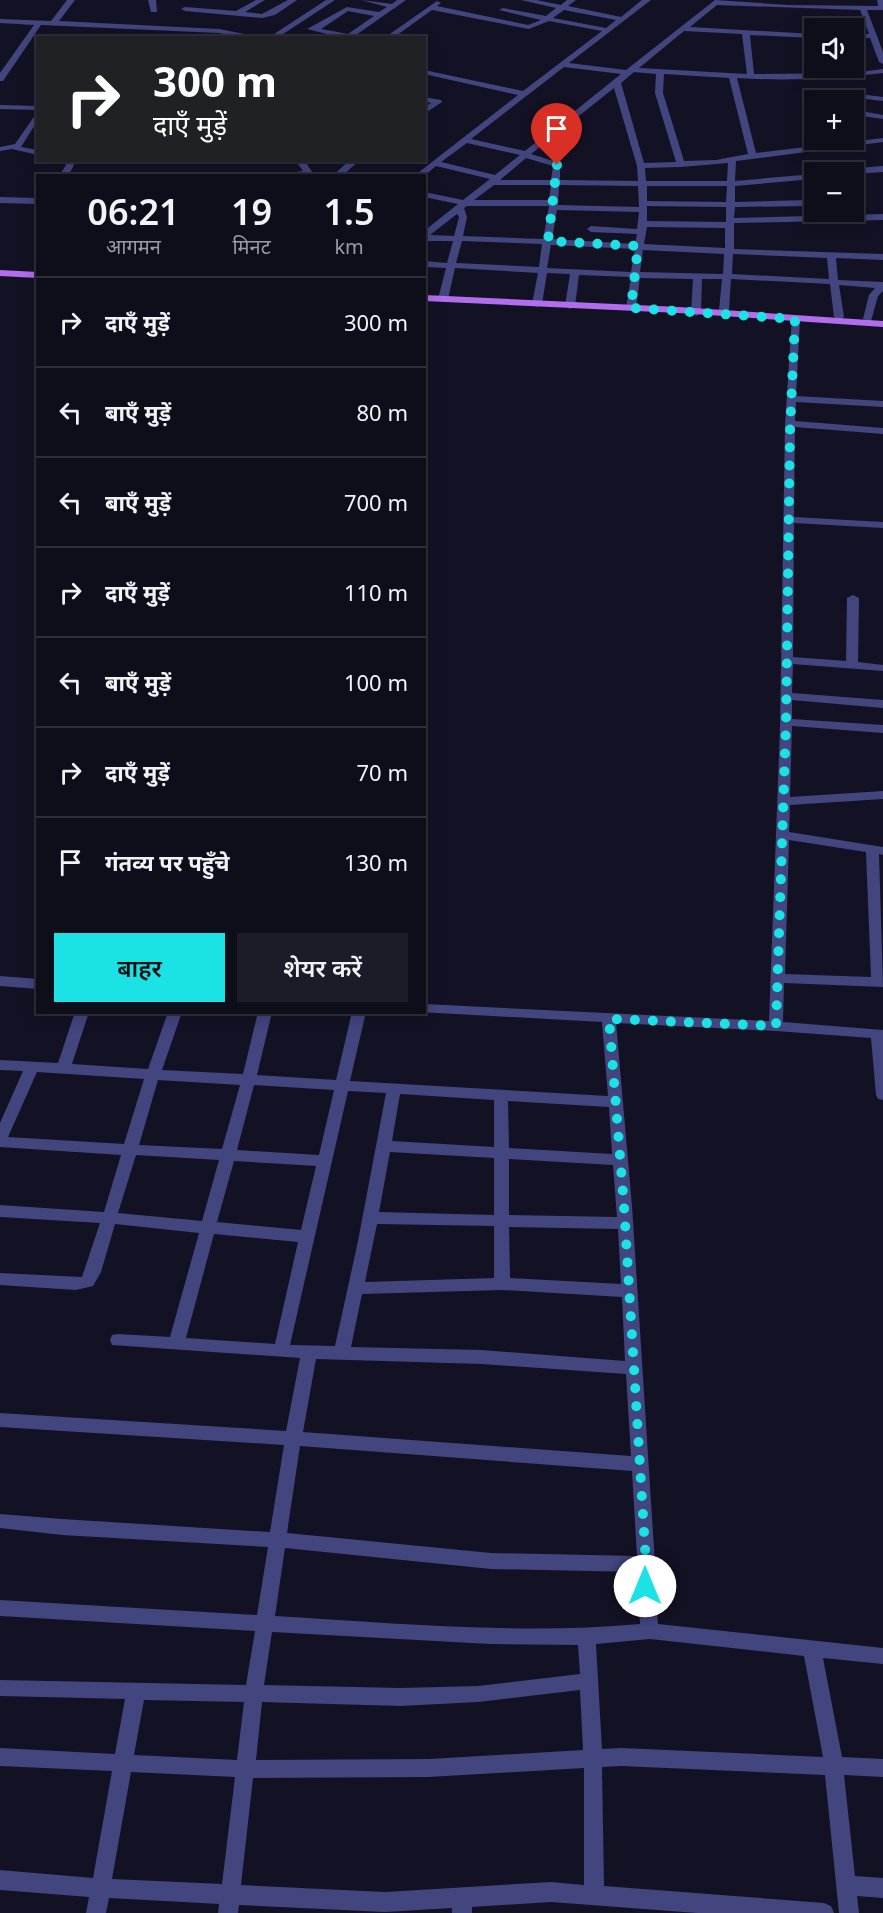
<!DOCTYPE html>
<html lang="hi">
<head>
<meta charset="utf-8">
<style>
	:root { --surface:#0e0e1b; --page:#1c1c28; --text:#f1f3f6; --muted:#9b9ca3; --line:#2e2e3a; --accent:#1be3e5 }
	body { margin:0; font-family:"Noto Sans","Noto Sans Devanagari",sans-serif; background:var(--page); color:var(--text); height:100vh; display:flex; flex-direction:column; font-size:22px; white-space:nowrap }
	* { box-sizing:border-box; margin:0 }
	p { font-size:20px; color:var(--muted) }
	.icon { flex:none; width:33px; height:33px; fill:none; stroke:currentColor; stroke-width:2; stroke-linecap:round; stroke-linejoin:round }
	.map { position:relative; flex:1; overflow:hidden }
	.panel { position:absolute; left:36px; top:174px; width:390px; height:840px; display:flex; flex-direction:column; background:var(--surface); border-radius:0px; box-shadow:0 3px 15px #0003,0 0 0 2px var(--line) }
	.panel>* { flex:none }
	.guide { position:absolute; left:36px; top:36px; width:390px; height:126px; border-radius:0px; box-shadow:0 3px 15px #0003,0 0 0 2px var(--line); background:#202124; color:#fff; overflow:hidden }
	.controls { position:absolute; left:804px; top:18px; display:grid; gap:12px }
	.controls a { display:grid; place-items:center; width:60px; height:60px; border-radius:0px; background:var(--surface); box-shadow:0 3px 15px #0003,0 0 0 2px var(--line); font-size:30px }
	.pin { position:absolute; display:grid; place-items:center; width:51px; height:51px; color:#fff; margin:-62px -26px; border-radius:50% 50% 50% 0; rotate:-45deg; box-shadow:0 0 6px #0007 }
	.pin .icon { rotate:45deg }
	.me { position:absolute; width:66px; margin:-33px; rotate:0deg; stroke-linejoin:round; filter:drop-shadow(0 0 4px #0008) }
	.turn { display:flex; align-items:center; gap:21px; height:126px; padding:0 18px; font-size:27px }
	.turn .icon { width:78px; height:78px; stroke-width:2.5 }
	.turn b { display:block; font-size:42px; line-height:51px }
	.eta { display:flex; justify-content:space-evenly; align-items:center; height:102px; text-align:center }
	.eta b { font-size:36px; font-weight:600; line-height:42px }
	.button { display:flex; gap:12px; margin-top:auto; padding:12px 18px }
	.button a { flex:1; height:69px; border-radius:0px; background:var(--accent); color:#111; font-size:24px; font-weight:600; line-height:69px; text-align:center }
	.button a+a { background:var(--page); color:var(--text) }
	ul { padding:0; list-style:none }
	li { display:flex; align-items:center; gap:18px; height:90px; padding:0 18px; border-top:2px solid var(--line) }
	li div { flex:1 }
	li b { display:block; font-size:22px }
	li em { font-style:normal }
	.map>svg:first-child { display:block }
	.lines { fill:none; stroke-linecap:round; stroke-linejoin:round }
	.minor { fill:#42457e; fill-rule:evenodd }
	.major { fill:#b26dee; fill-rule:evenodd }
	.route { stroke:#1be3e5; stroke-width:10; stroke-dasharray:0 18 }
</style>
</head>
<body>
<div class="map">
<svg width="883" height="1913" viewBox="0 0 883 1913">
	<rect width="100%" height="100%" fill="#131224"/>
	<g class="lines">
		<path class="minor" d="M67 0H75L59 21 219 29 265 38H240L219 33 41 25 3 81H0V73L34 25 0 23V19L51 21Z
			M148 0H156L157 12H151Z
			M256 0H265L245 12 262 14 288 0H297L275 15 262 18 185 11 181 9 185 7 236 11Z
			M326 0H335L277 38H268Z
			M361 0 392 4 397 0H406L356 35 360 38H343L307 29 347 7 379 12 387 7ZM348 11 374 16 348 34 321 29Z
			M521 0H536L561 5 567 0H576L568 6 621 17 642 0H651L569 63 626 70 715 0 788 5 878 6 877 0H883V10H867L883 52V64L879 62 870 38H854V34H869L860 10 717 5 690 27 814 34V38L750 35 754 74 851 73 883 69V73C835 79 784 81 737 78L756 153 883 138V142L736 161 735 181 814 174V179L735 186V202L808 200 812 203 808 206 735 207 734 218 883 214V220L734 223V249L883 254V260L836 258 838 280 883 282V291L878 296 871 321 863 319 869 295 875 288 839 285 844 317 839 320 834 317 830 284 731 279 729 310 724 313 719 310 722 279H702L701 313 696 316 691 313 693 279 640 278 636 308 631 311 626 308 631 277 579 275 575 306 570 309 565 306 570 274 547 273 542 304 537 307 532 304 538 273 455 268 448 299 440 301 438 299 446 268 424 267V261L447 263 453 241H424V231L458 204 424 197V192L463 200 490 179 436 166 424 176H414L518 95 424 74V70L523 91 602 31 549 21 529 29 432 10 393 38H384L437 1 441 3 437 6 528 25 541 20 499 10 503 8 546 16 556 8ZM564 10 616 20 606 28 553 18ZM684 31 742 34 747 74 639 68ZM564 67 621 74 525 151 471 139ZM634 72 656 74 655 93 676 162 644 163 621 83ZM664 74 729 78 748 154 716 160 684 161 663 93ZM614 88 637 166 638 181 560 180V163L531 154ZM467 143 520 155 495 175 441 162ZM526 158 553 166 551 180H500ZM728 163 727 181H646L645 168 681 167ZM494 185H551L549 200H474ZM559 185 638 186 639 207 558 205ZM647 186H727L726 202 647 201ZM467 206H549L543 239 463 236 467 217 464 208ZM647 206 726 207V222L647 221ZM557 210 639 212 637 229 591 226 587 229 591 232 637 234 635 244 552 239ZM457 214 459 217 454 236 430 235ZM647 227 725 228V248L644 244ZM462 241 542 244 539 267 456 263ZM551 245 635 249 631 272 547 268ZM643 250 724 254 723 274 640 272ZM733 254 827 258 829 279 732 274Z
			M843 92 883 97V101L840 96 839 94Z
			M424 97 441 100 442 102 424 114V108L431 103 424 101Z
			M854 104 861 111 883 115V119L855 115Z
			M0 105 38 106V110L0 109Z
			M38 111V120L21 147 38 150V155L12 149 0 151V147L15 144Z
			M62 160H71L74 165 68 176H59L66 165Z
			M295 160H304L315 176H267L303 171Z
			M350 160H360L342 176H332Z
			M883 166V172L854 174 840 172 844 169Z
			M0 197 38 198V204L0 203Z
			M792 317 800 319 796 396 883 401V407L796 402 795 421 883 428V434L795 427 794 517 883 522V528L794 523 793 657 846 661 847 598 853 595 859 598 858 662 883 665V671L793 664 792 693 883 700V708L792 700V719L883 725V733L792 726 790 797 883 791V799L790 805 789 832 883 847V855L879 854 883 987 784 983 783 1022 883 1030V1100L878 1099 876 1095 871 1038 776 1031 616 1023 632 1206 655 1564 654 1586 658 1624 883 1648V1664L823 1658 842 1757 883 1759V1777L844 1775 855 1876 883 1878V1898L857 1896 859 1913H839L825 1775 621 1766 602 1767 604 1886 824 1903 831 1906 834 1913H697L551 1902 472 1907V1913H452V1908L385 1912 239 1905 238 1913H218L219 1904 109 1898 106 1913H86L89 1897 0 1890V1870L93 1878 112 1771 0 1766V1748L115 1754 125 1699 0 1696V1680L246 1685 255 1631 0 1616V1600L257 1615 268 1547 62 1535 0 1528V1514L62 1519 270 1532 284 1445 0 1427V1413L286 1431 300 1358 112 1345 110 1340 112 1335 118 1334 170 1337 199 1233 115 1224 101 1272 93 1286 76 1290 0 1285V1273L82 1277 100 1223 0 1217V1205L104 1212 121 1155 0 1147V1123L23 1071 0 1070V1060L58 1063 75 1012H89L72 1064 148 1069 168 1012H182L162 1070 243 1074 258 1012H272L257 1075 336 1080 352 1012H366L350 1081 608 1096 602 1022 419 1012H424V1004L769 1021 780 727 785 424ZM789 840 866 852 871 977 785 974ZM37 1072 144 1079 124 1144 8 1137ZM158 1080 240 1085 222 1149 139 1145ZM254 1085 334 1090 319 1155 237 1150ZM348 1091 386 1093 358 1241 335 1346 290 1345ZM400 1094 494 1100V1147L392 1141ZM508 1101 609 1107 612 1154 509 1148ZM390 1152 494 1158V1215L379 1212ZM136 1155 219 1160 202 1221 118 1213ZM509 1159 613 1165 617 1217 509 1215ZM234 1161 316 1166 301 1230 217 1222ZM377 1224 494 1226V1278L365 1282ZM509 1227 618 1229 621 1284 510 1278ZM214 1234 298 1242 275 1344 186 1338ZM502 1290 622 1297 625 1361 482 1350 351 1347 362 1294ZM316 1359 482 1364 626 1374 631 1456 303 1432ZM300 1446 632 1471 637 1556 491 1553 287 1533ZM285 1548 491 1569 637 1572 640 1624C519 1635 396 1623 275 1616ZM272 1632 490 1644 578 1645 580 1674 478 1686 400 1688 264 1685ZM650 1639 804 1656 823 1757 621 1748 602 1749 596 1644ZM580 1690 583 1750 429 1759 256 1760 262 1702 400 1706 478 1702ZM144 1700 244 1702 237 1760 134 1755ZM584 1768V1885L551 1882 385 1892 241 1885 253 1778 429 1777ZM131 1772 235 1777 222 1884 112 1879Z
			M0 976 38 979V989L0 986Z"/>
		<path class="major" d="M0 270 38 272V278L0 276Z
			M424 295 679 307 883 321V327L679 313 424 301Z"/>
	</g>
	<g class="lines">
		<path class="route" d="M557 165 548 241 638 246 631 308 795 319 790 430 786 722 776 1026 609 1019 624 1206 646 1564 645 1586"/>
	</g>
</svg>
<div class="controls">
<a><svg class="icon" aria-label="sound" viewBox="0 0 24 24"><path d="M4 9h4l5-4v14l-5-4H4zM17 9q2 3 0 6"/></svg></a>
<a>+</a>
<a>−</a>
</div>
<div class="pin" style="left:557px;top:165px;background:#d93025"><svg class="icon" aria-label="arrive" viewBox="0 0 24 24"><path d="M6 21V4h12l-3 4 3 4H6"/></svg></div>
<svg class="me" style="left:645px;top:1586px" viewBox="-20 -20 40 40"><circle r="19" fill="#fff"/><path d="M0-13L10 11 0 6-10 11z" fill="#1be3e5"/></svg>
<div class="guide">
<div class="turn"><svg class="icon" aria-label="right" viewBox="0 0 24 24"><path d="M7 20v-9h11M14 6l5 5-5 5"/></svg><div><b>300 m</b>दाएँ मुड़ें</div></div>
</div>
<section class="panel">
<div class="eta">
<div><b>06:21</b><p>आगमन</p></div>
<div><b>19</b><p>मिनट</p></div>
<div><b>1.5</b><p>km</p></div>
</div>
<ul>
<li><svg class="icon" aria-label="right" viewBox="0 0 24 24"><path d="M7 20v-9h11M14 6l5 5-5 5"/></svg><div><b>दाएँ मुड़ें</b></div><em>300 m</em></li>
<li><svg class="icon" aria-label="left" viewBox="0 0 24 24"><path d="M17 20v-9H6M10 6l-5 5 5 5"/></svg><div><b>बाएँ मुड़ें</b></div><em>80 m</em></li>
<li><svg class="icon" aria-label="left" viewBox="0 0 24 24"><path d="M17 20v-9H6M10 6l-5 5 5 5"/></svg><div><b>बाएँ मुड़ें</b></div><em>700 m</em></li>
<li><svg class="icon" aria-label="right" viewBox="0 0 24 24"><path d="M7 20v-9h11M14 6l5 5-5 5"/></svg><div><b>दाएँ मुड़ें</b></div><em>110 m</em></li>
<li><svg class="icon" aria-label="left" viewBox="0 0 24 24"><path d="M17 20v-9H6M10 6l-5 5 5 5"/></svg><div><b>बाएँ मुड़ें</b></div><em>100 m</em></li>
<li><svg class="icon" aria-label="right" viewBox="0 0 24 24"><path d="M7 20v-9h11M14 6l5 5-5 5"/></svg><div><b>दाएँ मुड़ें</b></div><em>70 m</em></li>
<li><svg class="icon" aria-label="arrive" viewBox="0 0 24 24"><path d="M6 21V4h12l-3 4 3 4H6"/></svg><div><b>गंतव्य पर पहुँचे</b></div><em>130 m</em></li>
</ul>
<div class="button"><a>बाहर</a><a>शेयर करें</a></div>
</section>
</div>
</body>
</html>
